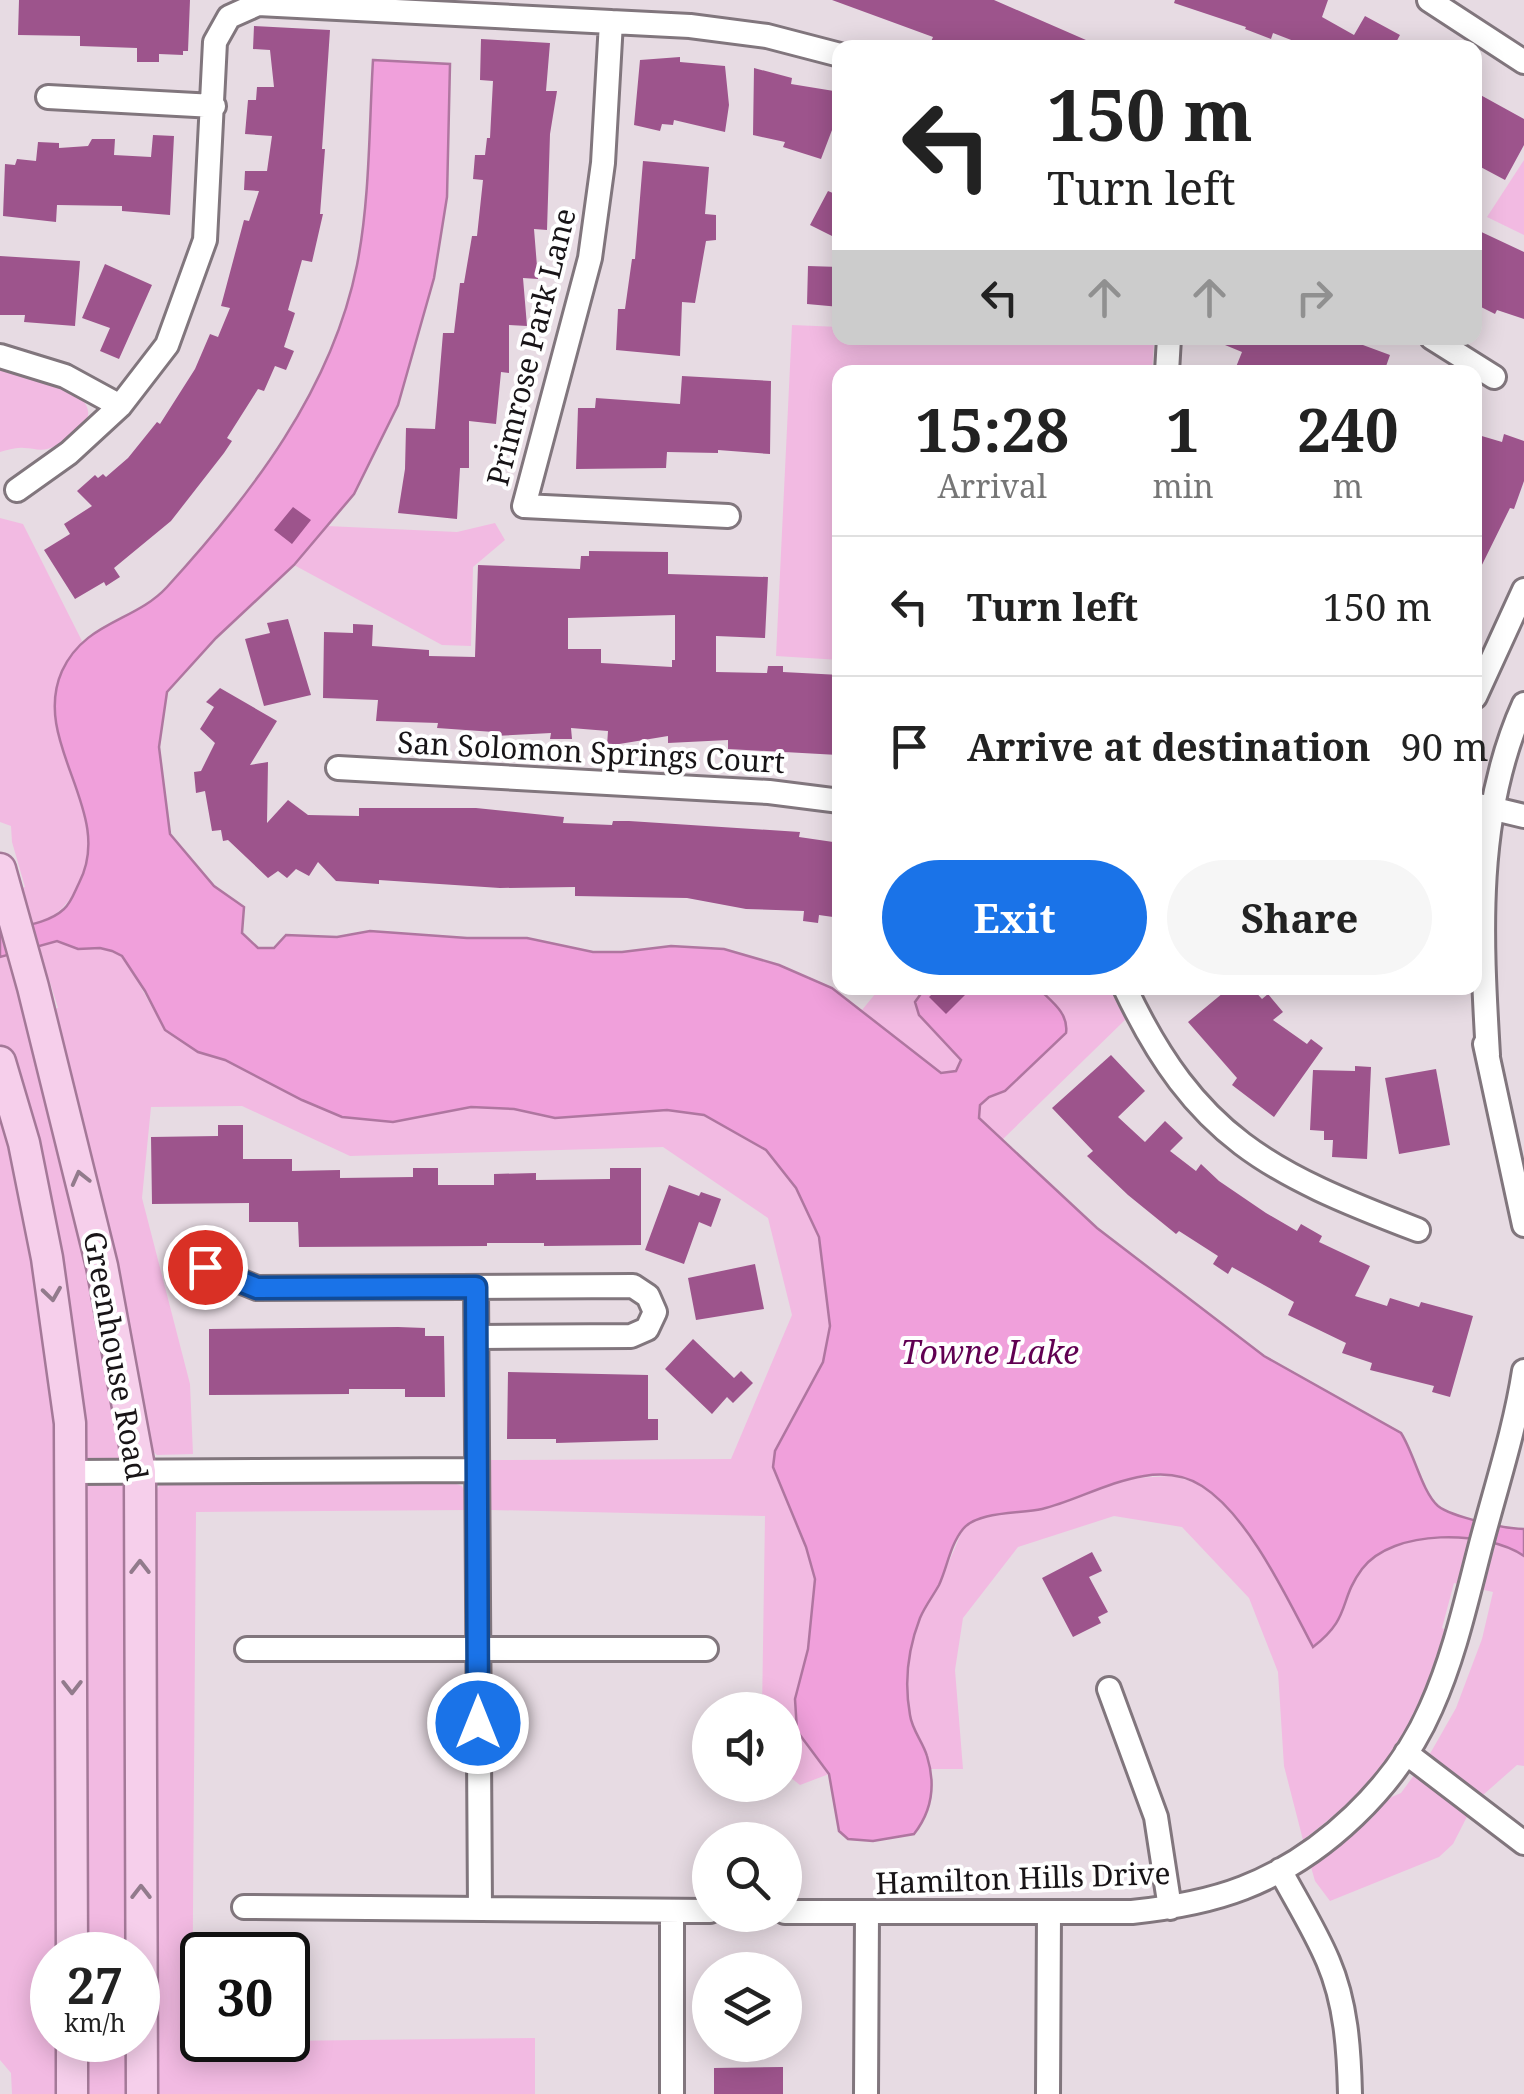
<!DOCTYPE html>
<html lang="en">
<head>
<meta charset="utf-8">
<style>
	:root { --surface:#fff; --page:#f6f6f6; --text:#222; --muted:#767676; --line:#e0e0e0; --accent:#1a73e8 }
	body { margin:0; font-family:"Noto Serif",serif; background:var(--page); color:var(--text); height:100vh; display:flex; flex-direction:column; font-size:38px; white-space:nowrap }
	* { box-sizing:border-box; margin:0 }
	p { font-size:32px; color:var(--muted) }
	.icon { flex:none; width:55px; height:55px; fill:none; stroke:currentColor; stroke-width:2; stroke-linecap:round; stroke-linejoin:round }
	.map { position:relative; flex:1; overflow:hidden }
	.side { position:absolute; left:832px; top:365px; width:650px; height:630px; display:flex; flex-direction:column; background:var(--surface); border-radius:20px; box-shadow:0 5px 25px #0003 }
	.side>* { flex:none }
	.hud { position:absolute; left:832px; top:40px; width:650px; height:305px; border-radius:20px; box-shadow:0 5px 25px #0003; background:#fff; color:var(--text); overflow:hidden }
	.buttons { position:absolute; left:692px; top:1692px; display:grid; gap:20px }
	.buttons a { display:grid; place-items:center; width:110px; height:110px; border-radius:50%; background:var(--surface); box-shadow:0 5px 25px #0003; font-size:50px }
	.speed { position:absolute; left:30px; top:1932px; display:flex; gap:20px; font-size:50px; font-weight:700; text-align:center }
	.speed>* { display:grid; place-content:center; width:130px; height:130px; border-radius:50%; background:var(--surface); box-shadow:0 5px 25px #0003; line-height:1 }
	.speed small { font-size:25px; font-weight:400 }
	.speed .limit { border:5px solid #111; border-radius:15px; background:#fff; color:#111 }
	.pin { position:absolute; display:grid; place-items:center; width:85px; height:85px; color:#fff; margin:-42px; border:5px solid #fff; border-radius:50%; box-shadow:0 2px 10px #0007 }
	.me { position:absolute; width:110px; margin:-55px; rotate:0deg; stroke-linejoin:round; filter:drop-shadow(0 0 8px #0008) }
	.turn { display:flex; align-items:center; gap:35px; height:210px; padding:0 50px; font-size:45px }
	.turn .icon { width:130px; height:130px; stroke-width:2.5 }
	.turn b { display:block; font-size:70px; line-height:85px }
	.lanes { display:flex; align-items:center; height:95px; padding:0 50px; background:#0003; justify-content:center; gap:50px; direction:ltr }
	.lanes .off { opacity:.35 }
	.eta { display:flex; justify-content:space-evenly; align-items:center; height:170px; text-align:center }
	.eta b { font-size:60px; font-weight:700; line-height:70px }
	.cta { display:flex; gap:20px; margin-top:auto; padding:20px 50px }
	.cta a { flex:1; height:115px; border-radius:60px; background:var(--accent); color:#fff; font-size:40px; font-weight:700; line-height:115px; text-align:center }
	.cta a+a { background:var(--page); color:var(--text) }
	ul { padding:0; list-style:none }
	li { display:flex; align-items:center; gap:30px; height:140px; padding:0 50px; border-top:2px solid var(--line) }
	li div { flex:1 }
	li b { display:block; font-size:38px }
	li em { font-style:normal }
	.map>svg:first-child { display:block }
	.green { fill:#f2bae2 }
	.water { fill:#f0a0db; stroke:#af76a0; stroke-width:2.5 }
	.building { fill:#9d548c; fill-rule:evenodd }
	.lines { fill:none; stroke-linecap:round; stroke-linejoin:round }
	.minor-casing { stroke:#81767d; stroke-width:28 }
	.major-casing { stroke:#a47998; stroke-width:35 }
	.minor { stroke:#fff; stroke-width:22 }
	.major { stroke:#f6cfeb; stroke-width:30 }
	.oneway { stroke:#927b8c }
	.route-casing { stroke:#114b97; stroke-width:25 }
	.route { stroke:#1a73e8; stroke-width:18 }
	.labels { text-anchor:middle; stroke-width:8; stroke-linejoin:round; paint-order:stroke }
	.street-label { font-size:30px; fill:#181417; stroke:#fff }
	.water-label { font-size:32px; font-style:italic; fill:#610052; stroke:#fff }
</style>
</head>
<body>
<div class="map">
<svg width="1524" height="2094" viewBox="0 0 1524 2094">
	<rect width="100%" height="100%" fill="#e7dbe3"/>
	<path class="green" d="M1524 160V235L1487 217Z
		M792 325 840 327V338L1154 341 1152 372H840V660L776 656Z
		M0 369C20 373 115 391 81 428 74 436 57 447 47 449 39 451 32 448 24 448 16 447 8 450 0 452Z
		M0 518 23 524 82 641C71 658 57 675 55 696 49 760 111 819 80 882 58 924 43 920 0 931V895L25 887 12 842 11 826 0 822Z
		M495 523 505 540 473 567 471 646 442 645 294 565 327 526 457 532Z
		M57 941 78 949 100 948 123 956 165 1030 198 1052 225 1060 301 1100 342 1117 471 1107 514 1109 555 1118 667 1110 704 1115 766 1150 796 1188 819 1237 830 1326 823 1362 773 1467 806 1547 815 1579 808 1649 795 1699 808 1748 829 1774 800 1785 785 1773V1710H762L765 1516 491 1510 490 1460 731 1459 792 1315 768 1218 663 1147 350 1156 242 1106 151 1107 142 1198 190 1384 193 1454 157 1455 146 1445 114 1256 51 1010 58 1008 49 979 18 987 74 1183 121 1445 128 1569 129 1955H52V2040H129V2094H12L11 2073 0 2060V957Z
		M880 988H925L916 1002 919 1015 961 1060 956 1071 941 1073 932 1067 862 1010Z
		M1038 988H1114L1127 1018 1001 1141 979 1118 980 1105 989 1097 1005 1091 1066 1033 1063 1013Z
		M1172 1476C1182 1479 1194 1481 1202 1486 1249 1516 1286 1598 1313 1647 1352 1617 1338 1600 1362 1569 1393 1528 1486 1530 1524 1556V1766L1517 1765 1474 1803 1453 1844 1439 1857 1330 1901 1315 1881 1311 1867 1372 1818 1387 1799 1401 1793 1431 1752 1456 1708 1482 1639 1493 1592 1454 1583 1442 1628 1448 1631C1439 1657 1432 1688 1419 1713 1392 1765 1350 1805 1303 1840L1284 1766 1278 1672 1249 1598 1182 1527 1114 1516 1018 1547 963 1618 955 1670 963 1769H929L927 1756 910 1720 906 1691 909 1655 920 1616 939 1585 963 1529 978 1518 1047 1507 1091 1490 1137 1478Z
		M228 1481 451 1482 462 1486 466 1495 467 1510 196 1512 192 2042 535 2038V2094H152L149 1500 160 1485Z"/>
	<path class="water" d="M373 60 450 64 447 197 434 278 398 405 354 494 294 565 216 638 167 692 159 747 170 834 214 886 244 907 242 933 258 948H274L286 935 337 937 370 931 467 938H527L593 952H622L671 946 724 949 779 965 832 988 941 1073 956 1071 961 1060 919 1015 915 1002 925 988H1038C1051 1001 1069 1013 1066 1033L1005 1091 989 1097 980 1105 979 1118 1097 1228 1264 1356 1401 1433C1414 1453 1422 1492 1438 1506 1452 1517 1506 1529 1524 1529V1556C1486 1530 1393 1528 1362 1569 1338 1601 1352 1617 1313 1647 1287 1598 1249 1516 1202 1486 1151 1454 1090 1498 1042 1509 1019 1514 978 1511 963 1529 950 1545 947 1568 939 1585 933 1596 925 1606 920 1618 908 1649 904 1682 910 1715 912 1730 923 1742 927 1756 936 1785 932 1811 914 1834L873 1841 848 1839 839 1831 829 1774 797 1731 795 1699 808 1649 815 1579 806 1547 773 1467 775 1451 823 1362 830 1326 819 1237 796 1188 766 1150 704 1115 667 1110 555 1118 514 1109 471 1107 393 1122 342 1117 302 1100 225 1060 198 1052 165 1030 145 991 122 956 112 951 100 948 78 949 57 941 0 957V931C21 926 48 924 64 909 71 903 75 891 79 883 116 812 30 743 62 671 85 621 135 622 167 587 251 495 332 390 357 265 370 199 369 127 373 60Z"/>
	<path class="building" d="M19 0H190L188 51H183V55L159 54V62H137V48L80 46V36L18 35Z
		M832 0H994L1102 47 939 48 930 44 933 37Z
		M1175 0H1328L1322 17 1354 35 1365 16 1400 35 1393 48H1312L1273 33 1271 39 1245 29 1246 27 1174 3Z
		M254 26 330 30 322 149H325L320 214H323L312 262 302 260 288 310 295 313 284 347 294 351 286 370 275 366 264 391 258 389 227 438 232 441 224 453 171 521 114 568 120 577 106 586 104 582 75 599 44 550 70 534 64 524 92 506 77 491 95 475 98 478 103 474 106 477 128 458 157 422 160 424 195 369 210 334 218 337 230 308 221 306 244 220 249 221 259 191 244 190 245 171H267L272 136 245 134 248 100H256L257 87H274L270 50 253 49Z
		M481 39 550 43 546 91H557L550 134 547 230 534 229 538 279 523 278 527 326 509 325V373L501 372 496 424 469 421V468H460L457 519 398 513 405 469 406 428 435 429 443 333H454L460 283H464L472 236H477L483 180 473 179 475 155H485L487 138H490L493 81 480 80Z
		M680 57V62L725 66 729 105 725 132 674 120 673 125 662 124 660 131 634 125 640 60Z
		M754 68 792 78 791 84 840 92V109L821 159 783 147 785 142 753 135Z
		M1475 92 1524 119V145L1505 180 1475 164Z
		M153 135 174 136 170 215 122 211V206L57 205 56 222 3 216 5 164 15 165 17 159 36 161 38 142 59 143V148L88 146 92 139H115L114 155 151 157Z
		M643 161 709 167 705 214 716 215V240L706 241 695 303 682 302 680 356 616 350 618 309H625L632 259H635Z
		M828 191 840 196V240L810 225Z
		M1475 229 1524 252V319L1497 310 1495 314 1475 304Z
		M0 256 80 261 75 326 24 322 25 315H0Z
		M105 264 152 285 119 359 100 351 110 328 82 318Z
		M808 266 840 267V307L807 304Z
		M1208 338H1344L1390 355 1384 372H1272L1256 366 1254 372H1234L1242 352Z
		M682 376 771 381 770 454 718 450V453L667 452 666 468 576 469 578 408H595L596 398 680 404Z
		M1475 434 1502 442 1504 434 1524 441V481L1514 509 1510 508 1475 579Z
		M293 507 311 520 292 544 274 530Z
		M589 551 668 552V574L768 577 765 638 716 636V672L767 673 768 666H783V672L840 675 838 755 728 749V740L668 743V736L607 746 608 731 571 728 572 739H550L551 733 494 736V732L437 728 438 723 376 721 378 700 323 698 324 632 353 633V624L373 625 372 646 429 650V656L475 657 478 565 580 569 581 556H589ZM675 615V660H672V667L601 663V649H568V618Z
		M288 619 311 695 264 706 245 639 270 633 267 623Z
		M220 688 277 721 250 765 268 762 267 823 288 800 308 815 359 816V808H476L564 817 563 823 612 825 613 821H629L800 832 799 837 840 843V918L819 915 818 923 803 921 804 911 746 909 687 898 575 896V887L500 888 379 880V884L336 881 318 862 309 876 296 869 287 878 278 871 268 878 228 840 223 841 221 830 212 831 205 791 196 793 194 772 201 771 215 743 200 729 214 707 206 702Z
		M938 988H972L946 1014 929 997Z
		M1229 988H1252L1262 999 1268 994 1283 1012 1273 1020 1307 1044 1311 1039 1323 1048 1274 1117 1232 1085 1237 1078 1188 1022Z
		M1111 1055 1145 1091 1118 1117 1145 1142 1165 1121 1183 1138 1170 1151 1196 1171 1201 1164 1219 1181 1266 1213 1297 1231 1301 1224 1322 1236 1319 1242 1370 1266 1355 1296 1387 1306 1390 1298 1419 1307 1421 1302 1473 1316 1450 1397 1432 1392 1434 1386 1370 1370 1372 1363 1342 1353 1346 1343 1288 1315 1294 1302 1232 1267 1228 1274 1213 1264 1218 1256 1179 1231 1176 1234 1128 1195 1087 1156 1093 1151 1052 1108Z
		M1355 1066 1371 1067 1367 1159 1332 1157 1333 1140H1324V1131L1310 1130 1313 1070 1355 1071Z
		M1436 1069 1450 1145 1399 1154 1385 1078Z
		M218 1125H243V1159H292V1171L340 1170V1178L413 1177V1168H438V1185H494V1174L536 1173V1180L610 1179V1168H641V1245L544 1246V1243H487V1246L299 1247 298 1222H249V1203L152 1204 151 1137 218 1136Z
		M669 1185 699 1196 701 1192 721 1199 711 1227 699 1222 684 1264 645 1250Z
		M755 1264 764 1309 696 1320 688 1278Z
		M398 1327 425 1328V1336H444L445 1397H405V1389H349V1394L209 1395V1329Z
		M693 1339 734 1378 741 1371 753 1383 733 1403 727 1397 712 1414 665 1369Z
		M508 1372 648 1375V1419H658V1440L556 1443V1439H507Z
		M1092 1552 1102 1571 1089 1577 1108 1612 1098 1617 1101 1623 1073 1637 1042 1578Z
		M783 2067V2094H714V2068Z"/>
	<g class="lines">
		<g class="minor-casing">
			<path id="minor" d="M1429 0 1524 62
				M611 22 603 163 590 258 524 506 728 516
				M48 97 214 106
				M1432 338 1494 377
				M0 356 65 376 120 406
				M1167 372 1169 338
				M17 490 69 453 120 406 167 345 205 240 215 42 229 17 258 4 690 26 767 36 840 55
				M1475 697 1524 590
				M338 768 769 792 840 801
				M1478 805 1524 816
				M1125 988C1196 1138 1269 1173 1418 1230
				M1485 1044 1524 1225
				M1488 1055C1481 936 1474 815 1524 704
				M205 1267 257 1288 633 1286 648 1296 655 1312 647 1329 631 1336 478 1337
				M476 1287 480 1908
				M72 1472 477 1470
				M247 1649H706
				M1109 1689 1156 1817 1170 1908
				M1406 1753 1524 1843
				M1280 1870C1296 1900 1315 1930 1328 1961 1346 2003 1349 2049 1350 2094
				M244 1907 710 1911
				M785 1912H1132C1170 1908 1207 1902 1243 1888 1323 1857 1397 1786 1431 1708 1454 1657 1466 1602 1480 1548 1495 1490 1515 1430 1524 1371
				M672 2094V1911
				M866 2094 867 1913
				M1048 2094 1049 1912"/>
		</g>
		<g class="major-casing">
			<path id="major" d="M0 869 33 987 102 1266 140 1472 142 2094
				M0 1062 24 1143 47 1258 70 1423 72 1955
				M72 2094V2040"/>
		</g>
		<use href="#minor" class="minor"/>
		<use href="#major" class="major"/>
	</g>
	<defs><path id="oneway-chevron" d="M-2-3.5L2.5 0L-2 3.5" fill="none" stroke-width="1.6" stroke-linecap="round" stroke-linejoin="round" transform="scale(2.5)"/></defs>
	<g class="oneway">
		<use href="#oneway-chevron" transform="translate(80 1178) rotate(-104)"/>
		<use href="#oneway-chevron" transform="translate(52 1294) rotate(82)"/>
		<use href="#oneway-chevron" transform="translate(140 1567) rotate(-90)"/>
		<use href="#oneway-chevron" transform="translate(72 1687) rotate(90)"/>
		<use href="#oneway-chevron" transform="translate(141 1892) rotate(-90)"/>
	</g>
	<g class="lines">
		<g class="route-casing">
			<path id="route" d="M205 1267 257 1288 476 1287 478 1723"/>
		</g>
		<use href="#route" class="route"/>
	</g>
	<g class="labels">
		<g class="street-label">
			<text transform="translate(532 347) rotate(-76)" y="10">Primrose Park Lane</text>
			<text transform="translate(591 753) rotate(3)" y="10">San Solomon Springs Court</text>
			<text transform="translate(115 1356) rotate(80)" y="10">Greenhouse Road</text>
			<text transform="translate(1023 1879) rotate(-2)" y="10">Hamilton Hills Drive</text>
		</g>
		<g class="water-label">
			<text x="990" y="1364">Towne Lake</text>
		</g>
	</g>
</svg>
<div class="buttons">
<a><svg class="icon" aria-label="sound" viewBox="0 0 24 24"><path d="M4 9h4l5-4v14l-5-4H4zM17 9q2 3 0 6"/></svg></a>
<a><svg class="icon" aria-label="search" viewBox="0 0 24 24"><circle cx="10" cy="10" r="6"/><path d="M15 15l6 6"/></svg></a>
<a><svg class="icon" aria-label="layers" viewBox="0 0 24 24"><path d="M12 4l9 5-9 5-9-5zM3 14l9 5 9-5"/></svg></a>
</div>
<div class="speed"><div>27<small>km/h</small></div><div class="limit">30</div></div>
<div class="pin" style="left:205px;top:1267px;background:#d93025"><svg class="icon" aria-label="arrive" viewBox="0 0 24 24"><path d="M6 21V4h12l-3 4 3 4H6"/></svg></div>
<svg class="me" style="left:478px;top:1723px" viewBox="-20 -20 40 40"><circle r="17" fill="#1a73e8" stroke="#fff" stroke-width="3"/><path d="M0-11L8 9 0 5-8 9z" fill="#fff"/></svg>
<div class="hud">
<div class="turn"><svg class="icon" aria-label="left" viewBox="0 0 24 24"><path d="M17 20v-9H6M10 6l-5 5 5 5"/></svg><div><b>150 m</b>Turn left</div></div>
<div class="lanes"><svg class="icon" aria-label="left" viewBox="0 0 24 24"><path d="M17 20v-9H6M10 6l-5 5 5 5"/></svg><svg class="icon off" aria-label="ahead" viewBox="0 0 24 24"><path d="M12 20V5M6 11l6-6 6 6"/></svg><svg class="icon off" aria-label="ahead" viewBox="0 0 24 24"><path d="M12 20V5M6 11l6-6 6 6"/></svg><svg class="icon off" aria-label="right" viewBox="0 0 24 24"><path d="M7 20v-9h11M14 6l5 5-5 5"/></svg></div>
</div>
<section class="side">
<div class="eta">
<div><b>15:28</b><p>Arrival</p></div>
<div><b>1</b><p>min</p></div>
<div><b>240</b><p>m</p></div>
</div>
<ul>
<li><svg class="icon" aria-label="left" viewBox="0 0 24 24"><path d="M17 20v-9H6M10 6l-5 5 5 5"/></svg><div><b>Turn left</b></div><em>150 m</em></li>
<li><svg class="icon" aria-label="arrive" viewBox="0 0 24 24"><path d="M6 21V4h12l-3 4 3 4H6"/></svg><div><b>Arrive at destination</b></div><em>90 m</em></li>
</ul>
<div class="cta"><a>Exit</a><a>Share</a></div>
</section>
</div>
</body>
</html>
